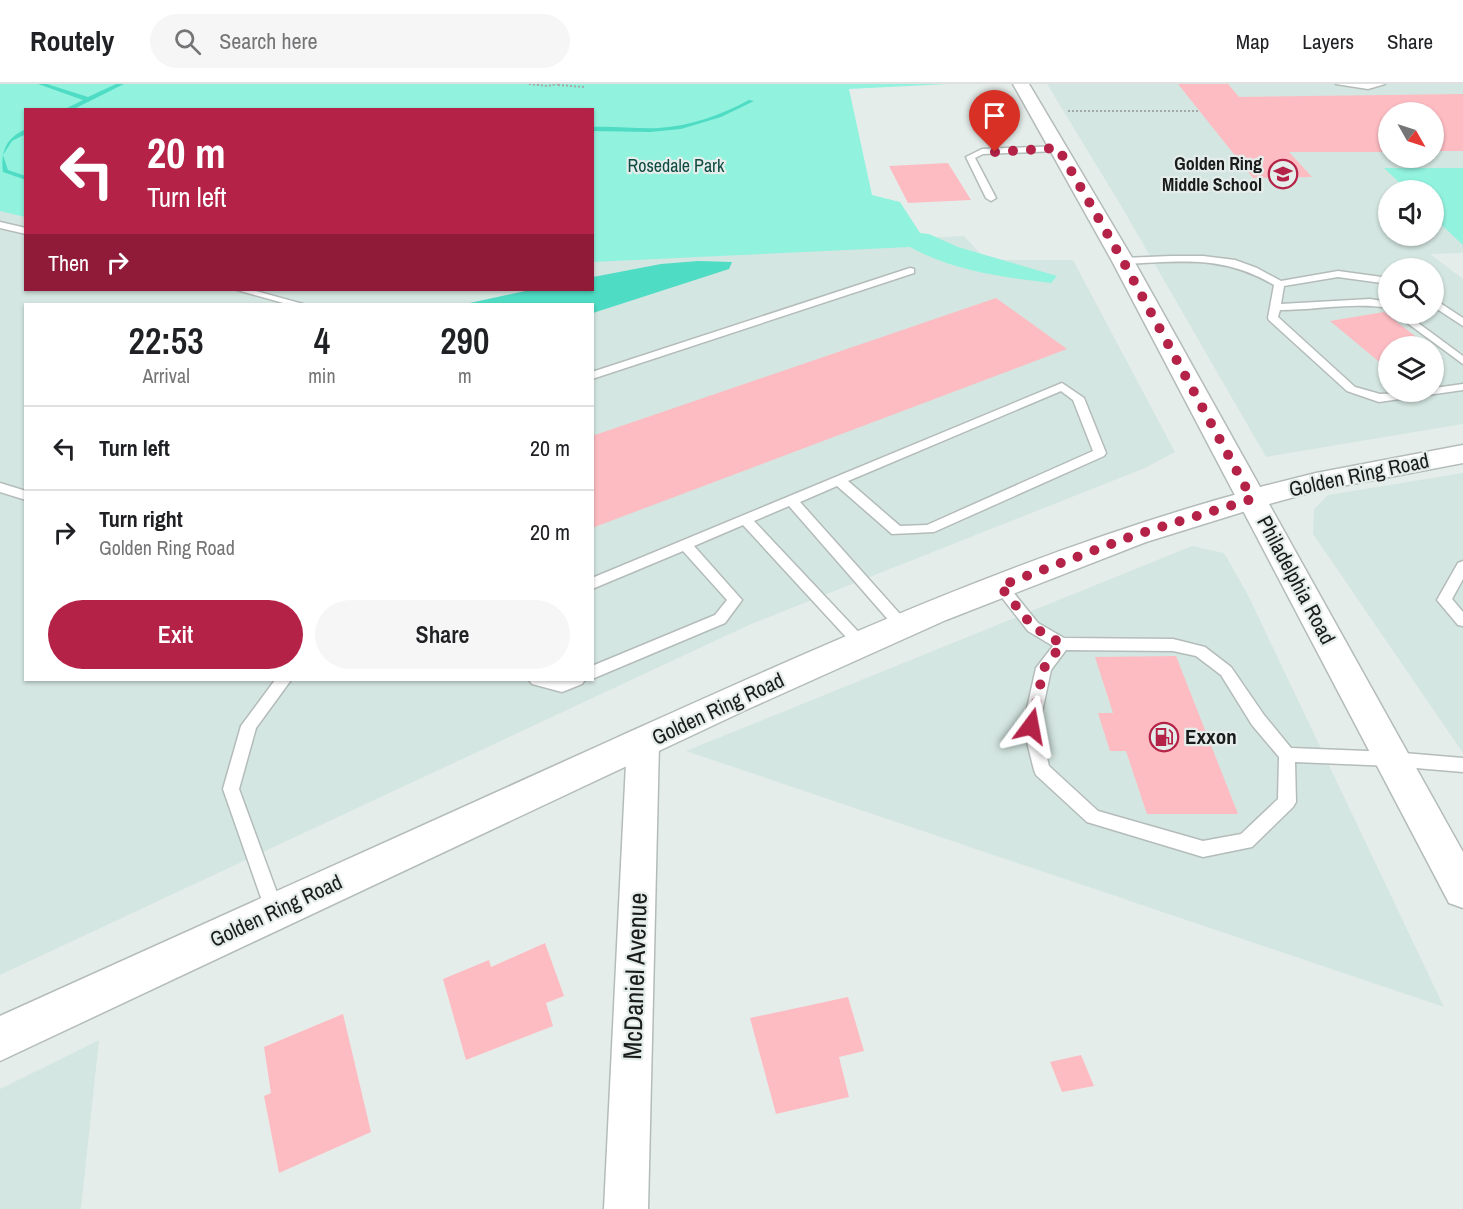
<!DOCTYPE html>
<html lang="en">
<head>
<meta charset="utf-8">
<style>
	:root { --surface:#fff; --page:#f6f6f6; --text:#202124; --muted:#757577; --line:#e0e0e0; --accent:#b42248 }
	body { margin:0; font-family:"Archivo Narrow",sans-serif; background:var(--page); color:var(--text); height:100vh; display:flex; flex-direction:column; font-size:22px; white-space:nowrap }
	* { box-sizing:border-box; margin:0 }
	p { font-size:20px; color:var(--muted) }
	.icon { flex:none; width:33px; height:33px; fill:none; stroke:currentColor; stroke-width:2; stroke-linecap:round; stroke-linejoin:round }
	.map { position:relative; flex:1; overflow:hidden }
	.side { position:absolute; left:24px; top:219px; width:570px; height:378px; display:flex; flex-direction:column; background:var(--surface); border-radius:0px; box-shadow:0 2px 4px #0004 }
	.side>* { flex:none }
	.hud { position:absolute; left:24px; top:24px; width:570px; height:183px; border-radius:0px; box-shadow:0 2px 4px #0004; background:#b42248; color:#fff; overflow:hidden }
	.needle { width:39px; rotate:129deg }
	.fabs { position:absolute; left:1378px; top:18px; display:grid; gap:12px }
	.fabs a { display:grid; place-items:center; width:66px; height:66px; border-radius:50%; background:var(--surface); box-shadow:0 2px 4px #0004; font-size:30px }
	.pin { position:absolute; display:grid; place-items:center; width:51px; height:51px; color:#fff; margin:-62px -26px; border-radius:50% 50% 50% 0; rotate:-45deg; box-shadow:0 0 6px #0007 }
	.pin .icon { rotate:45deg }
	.me { position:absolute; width:66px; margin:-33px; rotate:13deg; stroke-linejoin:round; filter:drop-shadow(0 0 4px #0008) }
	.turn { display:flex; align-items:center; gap:21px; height:126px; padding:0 24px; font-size:27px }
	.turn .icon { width:78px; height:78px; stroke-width:2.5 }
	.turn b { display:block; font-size:42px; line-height:51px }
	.then { display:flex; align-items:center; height:57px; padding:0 24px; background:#0003; gap:12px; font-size:22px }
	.eta { display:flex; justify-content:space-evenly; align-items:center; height:102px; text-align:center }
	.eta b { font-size:36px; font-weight:600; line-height:42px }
	.cta { display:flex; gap:12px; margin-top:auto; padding:12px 24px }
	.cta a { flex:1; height:69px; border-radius:36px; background:var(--accent); color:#fff; font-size:24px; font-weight:600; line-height:69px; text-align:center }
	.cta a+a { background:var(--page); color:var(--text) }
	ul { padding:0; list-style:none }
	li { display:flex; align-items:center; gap:18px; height:84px; padding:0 24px; border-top:2px solid var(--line) }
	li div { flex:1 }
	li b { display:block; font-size:22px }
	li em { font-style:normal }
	header { display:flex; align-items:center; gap:36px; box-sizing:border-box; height:84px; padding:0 30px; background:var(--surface); border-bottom:2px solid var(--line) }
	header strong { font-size:28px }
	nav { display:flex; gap:33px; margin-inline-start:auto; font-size:21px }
	.search { width:420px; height:54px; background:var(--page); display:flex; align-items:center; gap:15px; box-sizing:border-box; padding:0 21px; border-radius:33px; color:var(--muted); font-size:22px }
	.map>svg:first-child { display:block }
	.built { fill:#d4e6e1; fill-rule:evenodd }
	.green { fill:#91f2de }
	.water { fill:#4fdcc4 }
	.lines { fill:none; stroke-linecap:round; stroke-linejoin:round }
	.stream { fill:#4fdcc4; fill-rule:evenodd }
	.building { fill:#fdbcc2 }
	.service-casing { stroke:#b4bcba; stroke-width:3 }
	.minor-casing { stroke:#b4bcba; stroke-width:3 }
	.tertiary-casing { stroke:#b4bcba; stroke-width:3 }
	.secondary-casing { stroke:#b4bcba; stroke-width:3 }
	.path { stroke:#a2a9a7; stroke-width:2; stroke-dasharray:2 2; stroke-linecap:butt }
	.service { fill:#fff; fill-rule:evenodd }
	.minor { fill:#fff; fill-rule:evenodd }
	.tertiary { fill:#fff; fill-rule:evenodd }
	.secondary { fill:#fff; fill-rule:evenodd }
	.route { stroke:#b42248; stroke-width:10; stroke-dasharray:0 18 }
	.labels { text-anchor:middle; stroke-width:4.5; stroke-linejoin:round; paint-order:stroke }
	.far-poi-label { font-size:18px; font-weight:bold; fill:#191c1b; stroke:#e5edeb; text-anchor:end }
	.far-park-label { font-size:18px; fill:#0e4b42; stroke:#e5edeb }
	.street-label { font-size:21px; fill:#191c1b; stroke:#e5edeb }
	.poi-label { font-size:21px; font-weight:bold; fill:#191c1b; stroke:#e5edeb; text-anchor:start }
	.near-street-label { font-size:26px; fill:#191c1b; stroke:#e5edeb }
</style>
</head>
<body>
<header>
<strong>Routely</strong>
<div class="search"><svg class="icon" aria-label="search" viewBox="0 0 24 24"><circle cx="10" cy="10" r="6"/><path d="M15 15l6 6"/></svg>Search here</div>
<nav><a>Map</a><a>Layers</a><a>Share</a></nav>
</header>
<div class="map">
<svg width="1463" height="1125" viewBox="0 0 1463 1125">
	<rect width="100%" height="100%" fill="#e5edeb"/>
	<path class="built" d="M1047 0H1463V169L1430 170 1463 195V340L1266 373 1120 120ZM1389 28H1434V74H1389ZM1389 106H1434V152H1389ZM1389 184H1434V230H1389ZM1389 262H1434V308H1389Z
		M0 120 25 125 26 206H592L593 168 964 152 986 176H1073L1175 368 1145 384 749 541 0 891ZM26 220H592V596H26Z
		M1463 389V669L1313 450 1314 425 1328 411Z
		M1192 462 1224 469 1247 509 1444 923 686 667Z
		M99 956 81 1125H0V1005Z"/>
	<path class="green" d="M0 0H948L849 5 872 111 900 118 920 149 929 150 958 163 1057 192 1051 199C1002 193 953 187 910 163L593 178 592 26H26L25 133 0 127Z
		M1384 84H1463V161L1434 134V106H1407Z"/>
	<path class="water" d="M698 177 732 178 729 185 593 229 592 220H465L530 206H592L593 193 661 180Z"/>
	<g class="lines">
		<path class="stream" d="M38 0H47L88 13 116 0H124L72 26H63L83 16Z
			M749 16 754 17 721 33 681 45 650 48 592 47V43C615 42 637 45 659 44 690 42 721 31 749 16Z
			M26 45V50L12 57 3 71 8 86 26 92V96L3 88C0 67 7 53 26 45Z"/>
	</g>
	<path class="building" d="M1178 0H1228L1239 13 1463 10V67H1434V28H1389V68H1289L1312 93 1253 94Z
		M948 79 971 116 908 119 889 82Z
		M996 214 1067 265 592 444V352Z
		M1384 228 1428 262H1389V280L1383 281 1330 237Z
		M1176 572 1238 730H1147L1126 667H1110L1098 629H1113L1095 573Z
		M545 859 564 912 546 919 553 942 466 976 443 895 489 876 491 883Z
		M848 913 864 967 839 973 849 1013 776 1030 750 934Z
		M343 930 371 1048 279 1089 264 1012 271 1009 264 963Z
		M1081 971 1094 1002 1062 1008 1050 978Z"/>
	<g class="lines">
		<g class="service-casing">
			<path id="service" d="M1336 0H1385L1368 5Z
				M1060 62V66L1057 67 983 70 975 74 996 114 991 117 986 114 966 73 982 65Z
				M0 138 26 144V150L0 144Z
				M1171 172H1203L1235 176 1257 184 1281 197 1338 187 1389 194V200L1338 193 1284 202 1281 220 1370 215 1389 218V224C1353 218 1316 226 1280 226L1278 233 1355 303 1380 310 1434 308V304L1463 300V306L1379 318 1347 307 1269 236 1268 234 1274 201C1221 170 1181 178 1123 180L1118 177 1123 174Z
				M910 184 914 185V189L592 295V288Z
				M237 206H252L303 220H287Z
				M1434 215 1463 234V242L1434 223Z
				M1395 230H1406L1463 272V280Z
				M1062 299 1084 314 1106 369 1104 372 934 448 892 450 837 402 800 418 908 539 910 543 908 547H898L789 422 754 437 867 557 869 561 867 565H857L743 441 694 462 742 516 725 539 592 595V582L715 531 727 516 683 467 592 505V494ZM1061 307 1073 316 1093 367 927 441 900 442 848 397Z
				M0 399 26 407V416L0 408Z
				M1463 477V495L1452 515 1463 528V542L1458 541 1437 516 1458 479Z
				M1000 497 1005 498 1038 539 1064 554 1173 555 1205 563 1231 583 1264 631 1291 664 1392 668 1463 674V688L1392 682 1295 678 1296 718 1293 723 1252 763 1203 773 1087 738 1036 691 1034 686 1023 642 1036 584 1053 562 1028 547 993 502ZM1066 566 1173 567 1196 572 1221 591 1252 641 1279 673 1278 715 1241 750 1203 757 1098 727 1049 682 1039 642 1051 586Z
				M275 596H291L256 644 239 705 284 828 282 834 275 837 268 834 266 828 223 705 241 642Z
				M529 596H585L582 600 562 608 532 600Z"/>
		</g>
		<g class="minor-casing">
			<path id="minor" d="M643 646 655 650 659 659 648 1125H604L627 659 631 650Z"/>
		</g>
		<g class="tertiary-casing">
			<path id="tertiary" d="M1252 406 1262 408 1266 415 1262 422 1146 458 946 536 748 625 0 977V932C205 839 411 747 616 654 823 561 1033 465 1252 406Z"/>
		</g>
		<g class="secondary-casing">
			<path id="secondary" d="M1013 0H1029L1134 177 1260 403 1316 389 1463 361V379L1316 407 1269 420 1463 768V824L1449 819 1112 177Z"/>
		</g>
		<path class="path" d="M529 0 547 2 558 0
			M558 1 584 3
			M1068 27H1200"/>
		<use href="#service" class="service"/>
		<use href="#minor" class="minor"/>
		<use href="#tertiary" class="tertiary"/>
		<use href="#secondary" class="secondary"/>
	</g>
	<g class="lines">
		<path class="route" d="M995 68 1058 64 1123 177 1252 415 1135 451 1000 502 1033 543 1062 560 1044 584 1031 642"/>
	</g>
	<defs>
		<g id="school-ring" transform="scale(1.5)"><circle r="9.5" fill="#e5edeb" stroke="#b42248" stroke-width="1.5"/><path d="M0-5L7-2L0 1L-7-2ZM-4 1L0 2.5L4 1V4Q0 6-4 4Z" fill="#b42248"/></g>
		<g id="fuel-ring" transform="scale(1.5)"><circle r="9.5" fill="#e5edeb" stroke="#b42248" stroke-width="1.5"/><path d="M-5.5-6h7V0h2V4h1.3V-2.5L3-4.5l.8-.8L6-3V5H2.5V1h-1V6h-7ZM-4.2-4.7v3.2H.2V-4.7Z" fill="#b42248"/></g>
	</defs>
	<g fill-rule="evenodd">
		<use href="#school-ring" x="1283" y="90"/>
		<use href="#fuel-ring" x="1164" y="653"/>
	</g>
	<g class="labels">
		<g class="far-poi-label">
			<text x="1262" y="86">Golden Ring<tspan x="1262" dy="21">Middle School</tspan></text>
		</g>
		<g class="far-park-label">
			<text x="676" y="88">Rosedale Park</text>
		</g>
		<g class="street-label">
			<text transform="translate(1359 391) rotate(-12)" y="7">Golden Ring Road</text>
			<text transform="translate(1296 496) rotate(62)" y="7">Philadelphia Road</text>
			<text transform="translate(718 625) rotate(-25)" y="7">Golden Ring Road</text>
			<text transform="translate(276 827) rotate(-25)" y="7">Golden Ring Road</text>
		</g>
		<g class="poi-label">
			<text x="1185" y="660">Exxon</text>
		</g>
		<g class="near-street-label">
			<text transform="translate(635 892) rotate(-88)" y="9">McDaniel Avenue</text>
		</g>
	</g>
</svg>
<div class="fabs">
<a><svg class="needle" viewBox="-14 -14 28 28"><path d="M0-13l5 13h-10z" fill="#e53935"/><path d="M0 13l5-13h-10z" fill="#757577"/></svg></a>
<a><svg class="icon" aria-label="sound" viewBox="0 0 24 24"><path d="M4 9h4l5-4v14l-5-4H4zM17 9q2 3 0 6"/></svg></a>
<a><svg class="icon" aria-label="search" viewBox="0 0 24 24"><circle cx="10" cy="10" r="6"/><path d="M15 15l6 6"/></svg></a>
<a><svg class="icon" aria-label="layers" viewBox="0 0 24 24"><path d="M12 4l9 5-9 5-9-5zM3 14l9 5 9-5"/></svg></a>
</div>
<div class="pin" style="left:995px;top:68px;background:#d93025"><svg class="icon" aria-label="arrive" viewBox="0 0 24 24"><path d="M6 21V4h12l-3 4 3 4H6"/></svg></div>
<svg class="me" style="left:1031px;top:642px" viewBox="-20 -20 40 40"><path d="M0-17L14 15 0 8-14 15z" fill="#b42248" stroke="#fff" stroke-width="4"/></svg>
<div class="hud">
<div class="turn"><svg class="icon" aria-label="left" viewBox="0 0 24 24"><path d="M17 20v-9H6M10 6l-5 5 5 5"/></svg><div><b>20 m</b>Turn left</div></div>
<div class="then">Then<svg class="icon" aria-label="right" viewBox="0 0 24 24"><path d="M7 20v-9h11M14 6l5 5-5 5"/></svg></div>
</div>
<section class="side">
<div class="eta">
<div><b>22:53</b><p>Arrival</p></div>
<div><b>4</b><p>min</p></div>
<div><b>290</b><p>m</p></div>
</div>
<ul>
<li><svg class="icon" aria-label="left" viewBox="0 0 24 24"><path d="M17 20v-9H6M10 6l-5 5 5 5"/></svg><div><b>Turn left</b></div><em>20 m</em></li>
<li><svg class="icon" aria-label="right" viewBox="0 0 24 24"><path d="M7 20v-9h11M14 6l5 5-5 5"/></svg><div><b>Turn right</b><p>Golden Ring Road</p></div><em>20 m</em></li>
</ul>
<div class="cta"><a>Exit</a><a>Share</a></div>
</section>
</div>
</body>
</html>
